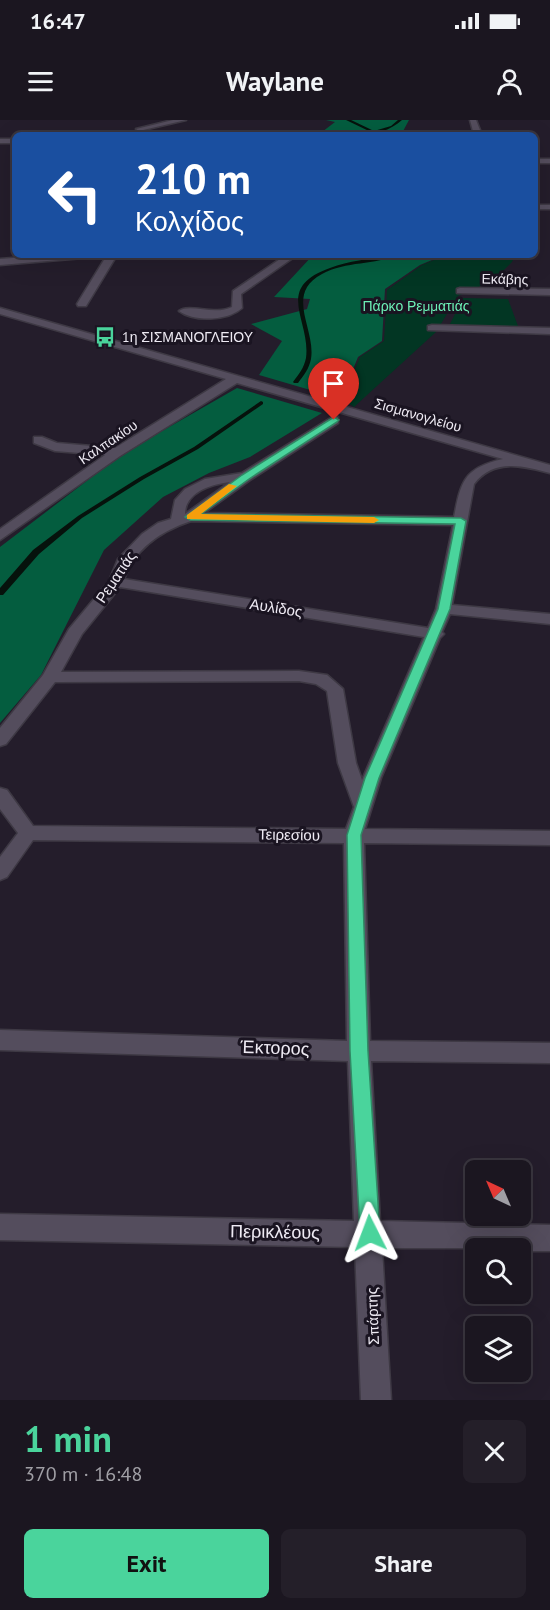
<!DOCTYPE html>
<html lang="en">
<head>
<meta charset="utf-8">
<style>
	:root { --surface:#1b1620; --page:#241f29; --text:#f1f3f6; --muted:#a09fa5; --line:#39353e; --accent:#4ad49c }
	body { margin:0; font-family:"PT Sans",sans-serif; background:var(--page); color:var(--text); height:100vh; display:flex; flex-direction:column; font-size:22px; white-space:nowrap }
	* { box-sizing:border-box; margin:0 }
	p { font-size:20px; color:var(--muted) }
	.icon { flex:none; width:33px; height:33px; fill:none; stroke:currentColor; stroke-width:2; stroke-linecap:round; stroke-linejoin:round }
	.map { position:relative; height:1280px; overflow:hidden }
	.sheet { display:flex; flex-direction:column; background:var(--surface); flex:1 }
	.sheet>* { flex:none }
	.top-card { position:absolute; left:12px; top:12px; width:526px; height:126px; border-radius:9px; box-shadow:0 6px 24px #0002,0 0 0 2px var(--line); background:#1a4fa0; color:#fff; overflow:hidden }
	.needle { width:39px; rotate:316deg }
	.tools { position:absolute; left:465px; top:1040px; display:grid; gap:12px }
	.tools a { display:grid; place-items:center; width:66px; height:66px; border-radius:9px; background:var(--surface); box-shadow:0 6px 24px #0002,0 0 0 2px var(--line); font-size:30px }
	.pin { position:absolute; display:grid; place-items:center; width:51px; height:51px; color:#fff; margin:-62px -26px; border-radius:50% 50% 50% 0; rotate:-45deg; box-shadow:0 0 6px #0007 }
	.pin .icon { rotate:45deg }
	.me { position:absolute; width:66px; margin:-33px; rotate:357deg; stroke-linejoin:round; filter:drop-shadow(0 0 4px #0008) }
	.turn { display:flex; align-items:center; gap:21px; height:126px; padding:0 24px; font-size:27px }
	.turn .icon { width:78px; height:78px; stroke-width:2.5 }
	.turn b { display:block; font-size:42px; line-height:51px }
	.round { display:grid; place-items:center; flex:none; width:63px; height:63px; border-radius:9px; background:var(--page) }
	.summary { display:flex; align-items:center; justify-content:space-between; height:102px; padding:0 24px }
	h1 { font-size:36px; font-weight:800; line-height:45px; color:var(--accent) }
	.cta { display:flex; gap:12px; margin-top:auto; padding:12px 24px }
	.cta a { flex:1; height:69px; border-radius:9px; background:var(--accent); color:#111; font-size:24px; font-weight:800; line-height:69px; text-align:center }
	.cta a+a { background:var(--page); color:var(--text) }
	.status { display:flex; justify-content:space-between; align-items:center; height:42px; padding:0 30px; background:var(--surface); direction:ltr }
	.status svg { height:16px; fill:currentColor }
	header { display:flex; justify-content:space-between; align-items:center; height:78px; padding:0 24px; background:var(--surface); font-size:27px; font-weight:800 }
	.map>svg:first-child { display:block }
	.green { fill:#023623 }
	.forest { fill:#045d3f }
	.lines { fill:none; stroke-linecap:round; stroke-linejoin:round }
	.stream { fill:#06120c; fill-rule:evenodd }
	.minor-casing { stroke:#3e3944; stroke-width:3 }
	.minor { fill:#544d5d; fill-rule:evenodd }
	.route { fill:#4ad49c; stroke:#308a65; stroke-width:1.5 }
	.slow { fill:#f59e0b }
	.labels { text-anchor:middle; stroke-width:6; stroke-linejoin:round; paint-order:stroke }
	.far-street-label { font-size:14px; fill:#eeeaf3; stroke:#1a1421 }
	.far-park-label { font-size:14px; fill:#6df1b7; stroke:#1a1421 }
	.far-poi-label { font-size:14px; fill:#eeeaf3; stroke:#1a1421; text-anchor:start }
	.street-label { font-size:15px; fill:#eeeaf3; stroke:#1a1421 }
	.near-street-label { font-size:18px; fill:#eeeaf3; stroke:#1a1421 }
</style>
</head>
<body>
<div class="status"><b>16:47</b><svg viewBox="0 0 49 12"><path d="M0 12V9h3v3zM5 12V6h3v6zM10 12V3h3v9zM15 12V0h3v12zM26 1h20v11H26zM47 4h2v5h-2z"/></svg></div>
<header><svg class="icon" aria-label="menu" viewBox="0 0 24 24"><path d="M4 6h16M4 12h16M4 18h16"/></svg>Waylane<svg class="icon" aria-label="person" viewBox="0 0 24 24"><circle cx="12" cy="8" r="4"/><path d="M4 21q1-7 8-7t8 7"/></svg></header>
<div class="map">
<svg width="550" height="1280" viewBox="0 0 550 1280">
	<rect width="100%" height="100%" fill="#241d2b"/>
	<path class="green" d="M446 135H515L512 142 494 160 458 176 436 212 354 287 342 279 360 237 384 221 387 170 422 145Z
		M463 178 508 179 518 206H449Z"/>
	<path class="forest" d="M326 0H409L401 15H318L335 2Z
		M313 135H444L420 145 385 169 382 221 358 237 341 279 259 255 282 221 251 204 307 189 310 179 274 177Z
		M237 268 322 293 250 337 209 353 163 377 104 430 41 555 0 603V427L122 334Z"/>
	<g class="lines">
		<path class="stream" d="M346 0H351L374 11 391 6 398 0H402C391 10 375 15 360 15L371 12Z
			M389 135H398C375 145 346 141 322 154 284 174 316 209 311 239 309 249 304 255 298 263H294L293 262C299 254 304 248 306 238 311 200 273 168 330 148 349 141 369 139 389 135Z
			M261 281 263 282V284L198 329 144 359 82 398 39 434 3 475H0V468L33 430 78 396 140 357 194 327Z"/>
		<g class="minor-casing">
			<path id="minor" d="M173 0H186L139 11 136 9Z
				M470 0H476L482 15H474Z
				M0 19H15V23H0Z
				M536 39H550V43H536Z
				M536 85H550V89H536Z
				M50 135H88L83 138 0 145V139Z
				M107 135H117L86 186H78L77 184Z
				M286 135H297L241 174 242 188C228 201 194 202 179 191 190 183 215 196 232 187L233 171Z
				M460 168 550 169V175L457 173V169Z
				M0 188 550 345V353C523 346 494 338 474 364L452 485 550 494V504L450 494 442 512 444 514 440 518 381 658 365 709 550 711V725L364 723 370 921 550 923V943L371 941 380 1101 550 1105V1131H520V1128H382L391 1280H361L355 1127 0 1120V1094L354 1101 348 941 0 930V910L347 921 344 723 33 720 7 757 0 760V737L18 713 0 689V668L7 670 33 706 346 709 354 687 338 643 327 571 316 564 299 561 55 562 6 624 0 626V608L43 555 69 509 109 461 118 439 142 414 158 403 171 399 175 380 185 369 205 359 242 353 334 296 338 297V303L250 360 204 393 454 397C461 361 464 348 503 339L237 263 120 336 0 420V409L105 335 55 331 34 323V317H42L57 323 115 328 226 259 0 194ZM230 362 185 394C185 372 212 364 230 362ZM191 401 453 405 436 489 428 508 124 459C135 428 161 411 191 401ZM120 467 424 517 362 660 356 643 343 569 327 555 299 551 61 552 82 514Z
				M432 205 550 208V214L428 210V206Z"/>
		</g>
		<use href="#minor" class="minor"/>
	</g>
	<path class="route" d="M334 297 339 300 337 302 249 359 201 394 461 398 466 401 450 489 379 658 361 715 368 931 380 1113 377 1120 370 1123 363 1120 360 1113 350 931 347 715 365 658 438 489 455 404 190 400 185 397 242 355Z"/>
	<path class="slow" d="M229 364 237 366 201 394 374 397 379 400 374 403 187 399V395Z"/>
	<defs>
		<g id="bus-bare" transform="scale(1.62)"><path d="M-5-6H5V4H4V6H2V4H-2V6H-4V4H-5ZM-3.5-4V0h7V-4ZM-3.5 1.2v1.5H-2V1.2ZM2 1.2v1.5H3.5V1.2Z" fill="#4ad49c" stroke="#1a1421" stroke-width="2.5" paint-order="stroke"/></g>
	</defs>
	<g fill-rule="evenodd">
		<use href="#bus-bare" x="105" y="217"/>
	</g>
	<g class="labels">
		<g class="far-street-label">
			<text transform="translate(505 159) rotate(1)" y="5">Εκάβης</text>
			<text transform="translate(418 295) rotate(16)" y="5">Σισμανογλείου</text>
			<text transform="translate(108 322) rotate(-34)" y="5">Καλπακίου</text>
		</g>
		<g class="far-park-label">
			<text x="416" y="191">Πάρκο Ρεμματιάς</text>
		</g>
		<g class="far-poi-label">
			<text x="122" y="222">1η ΣΙΣΜΑΝΟΓΛΕΙΟΥ</text>
		</g>
		<g class="street-label">
			<text transform="translate(116 457) rotate(-56)" y="5">Ρεματιάς</text>
			<text transform="translate(276 488) rotate(9)" y="5">Αυλίδος</text>
			<text transform="translate(289 715) rotate(1)" y="5">Τειρεσίου</text>
			<text transform="translate(373 1196) rotate(-92)" y="5">Σπάρτης</text>
		</g>
		<g class="near-street-label">
			<text transform="translate(275 928) rotate(2)" y="6">Έκτορος</text>
			<text transform="translate(275 1112) rotate(1)" y="6">Περικλέους</text>
		</g>
	</g>
</svg>
<div class="tools">
<a><svg class="needle" viewBox="-14 -14 28 28"><path d="M0-13l5 13h-10z" fill="#e53935"/><path d="M0 13l5-13h-10z" fill="#a09fa5"/></svg></a>
<a><svg class="icon" aria-label="search" viewBox="0 0 24 24"><circle cx="10" cy="10" r="6"/><path d="M15 15l6 6"/></svg></a>
<a><svg class="icon" aria-label="layers" viewBox="0 0 24 24"><path d="M12 4l9 5-9 5-9-5zM3 14l9 5 9-5"/></svg></a>
</div>
<div class="pin" style="left:334px;top:300px;background:#d93025"><svg class="icon" aria-label="arrive" viewBox="0 0 24 24"><path d="M6 21V4h12l-3 4 3 4H6"/></svg></div>
<svg class="me" style="left:370px;top:1113px" viewBox="-20 -20 40 40"><path d="M0-17L14 15 0 8-14 15z" fill="#4ad49c" stroke="#fff" stroke-width="4"/></svg>
<div class="top-card">
<div class="turn"><svg class="icon" aria-label="left" viewBox="0 0 24 24"><path d="M17 20v-9H6M10 6l-5 5 5 5"/></svg><div><b>210 m</b>Κολχίδος</div></div>
</div>
</div>
<section class="sheet">
<div class="summary"><div><h1>1 min</h1><p>370 m · 16:48</p></div><a class="round"><svg class="icon" aria-label="close" viewBox="0 0 24 24"><path d="M6 6l12 12M18 6L6 18"/></svg></a></div>
<div class="cta"><a>Exit</a><a>Share</a></div>
</section>
</body>
</html>
